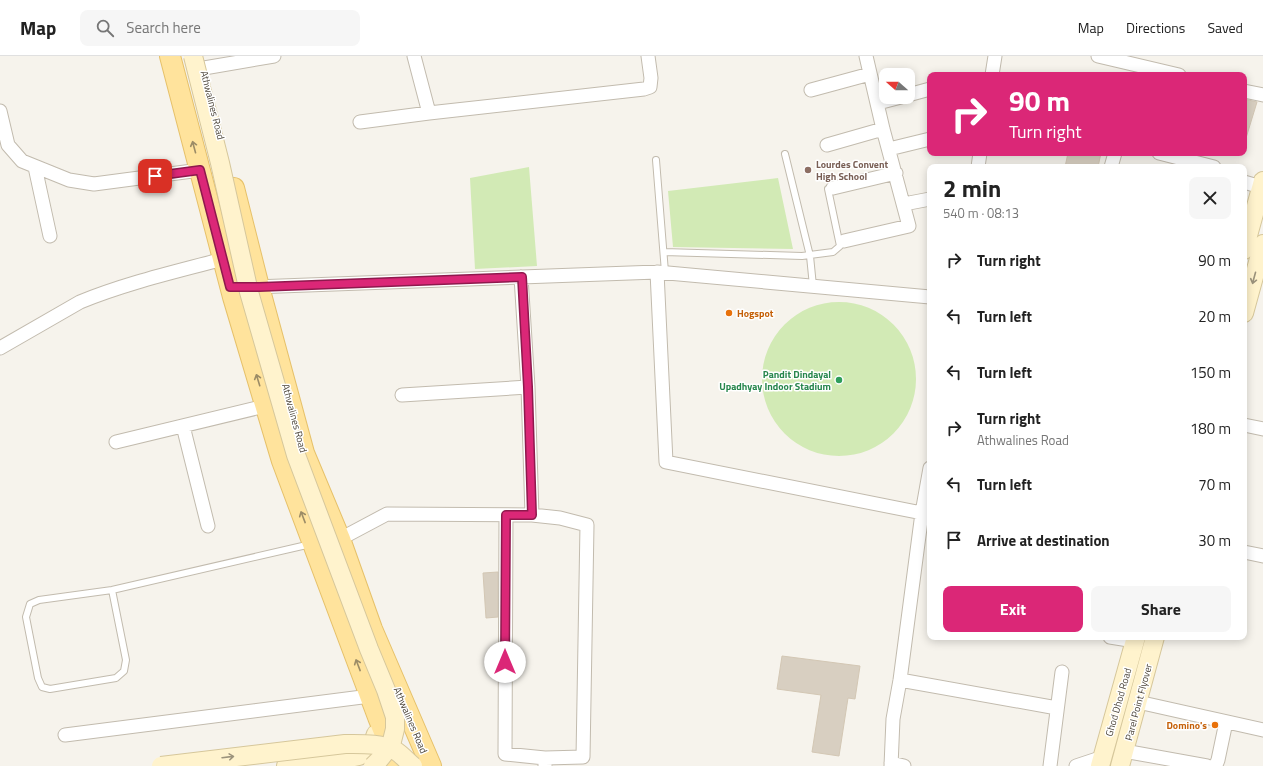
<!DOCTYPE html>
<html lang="en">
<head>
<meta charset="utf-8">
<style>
	:root { --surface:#fff; --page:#f6f6f6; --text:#222; --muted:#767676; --line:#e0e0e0; --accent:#db2777 }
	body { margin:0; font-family:"Titillium Web",sans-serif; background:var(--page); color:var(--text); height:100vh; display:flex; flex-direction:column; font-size:15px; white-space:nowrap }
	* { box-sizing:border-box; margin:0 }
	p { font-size:13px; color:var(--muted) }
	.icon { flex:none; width:22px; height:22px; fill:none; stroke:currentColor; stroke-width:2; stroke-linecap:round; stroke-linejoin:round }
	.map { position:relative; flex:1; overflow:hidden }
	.side { position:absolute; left:927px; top:108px; width:320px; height:476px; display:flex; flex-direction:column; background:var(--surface); border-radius:8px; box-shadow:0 2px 10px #0003 }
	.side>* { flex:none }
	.top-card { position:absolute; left:927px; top:16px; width:320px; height:84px; border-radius:8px; box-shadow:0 2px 10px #0003; background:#db2777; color:#fff; overflow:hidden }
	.needle { width:26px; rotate:291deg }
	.fabs { position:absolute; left:879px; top:12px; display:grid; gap:8px }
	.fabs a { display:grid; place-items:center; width:36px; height:36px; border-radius:8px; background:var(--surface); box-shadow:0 2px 10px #0003; font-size:20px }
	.pin { position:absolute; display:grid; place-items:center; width:34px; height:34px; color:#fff; margin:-17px; border-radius:8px; box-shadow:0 2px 6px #0006 }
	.me { position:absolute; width:44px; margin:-22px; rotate:0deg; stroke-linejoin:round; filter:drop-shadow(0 0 3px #0008) }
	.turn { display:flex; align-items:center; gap:14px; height:84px; padding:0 16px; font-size:18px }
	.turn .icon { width:52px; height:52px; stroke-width:2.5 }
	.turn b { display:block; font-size:28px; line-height:34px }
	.round { display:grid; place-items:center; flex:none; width:42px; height:42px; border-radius:8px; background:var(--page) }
	.headline { display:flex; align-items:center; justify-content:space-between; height:68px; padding:0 16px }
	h1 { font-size:24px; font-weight:700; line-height:30px }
	.action { display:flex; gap:8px; margin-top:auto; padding:8px 16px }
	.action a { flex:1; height:46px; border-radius:8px; background:var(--accent); color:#fff; font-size:16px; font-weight:700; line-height:46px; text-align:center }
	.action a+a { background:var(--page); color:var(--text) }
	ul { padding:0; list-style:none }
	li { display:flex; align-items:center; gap:12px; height:56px; padding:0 16px }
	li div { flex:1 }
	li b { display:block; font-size:15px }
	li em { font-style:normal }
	header { display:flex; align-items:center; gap:24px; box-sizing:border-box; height:56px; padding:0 20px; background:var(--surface); border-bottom:1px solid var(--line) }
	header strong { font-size:19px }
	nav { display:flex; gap:22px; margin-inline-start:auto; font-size:14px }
	.search { width:280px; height:36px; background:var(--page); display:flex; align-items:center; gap:10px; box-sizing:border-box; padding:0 14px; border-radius:8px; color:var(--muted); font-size:15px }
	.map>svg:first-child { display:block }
	.green { fill:#d2eab5 }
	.building { fill:#d8cfc1; stroke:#d3c7b4 }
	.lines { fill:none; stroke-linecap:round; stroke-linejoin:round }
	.service-casing { stroke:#c2bbae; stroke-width:8 }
	.minor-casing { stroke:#c2bbae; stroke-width:15 }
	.secondary-casing { stroke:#d6c79b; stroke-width:20 }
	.primary-casing { stroke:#e6c16a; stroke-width:22 }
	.service { stroke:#fff; stroke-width:6 }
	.minor { stroke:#fff; stroke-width:13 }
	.secondary { stroke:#fff3cd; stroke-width:18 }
	.primary { stroke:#ffe39c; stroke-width:20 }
	.secondary-bridge-casing { stroke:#d6c79b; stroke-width:20; stroke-linecap:butt }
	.secondary-bridge { stroke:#fff3cd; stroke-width:18 }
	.oneway { stroke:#9c8c66 }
	.oneway2 { stroke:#9c937c }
	.route-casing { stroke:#8e194d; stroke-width:10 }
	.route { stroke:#db2777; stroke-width:7 }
	.education-dot { fill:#8d6e63; stroke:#fff; stroke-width:1.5 }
	.food-dot { fill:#e8710a; stroke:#fff; stroke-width:1.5 }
	.leisure-dot { fill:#2e9e5b; stroke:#fff; stroke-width:1.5 }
	.labels { text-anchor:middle; stroke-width:3; stroke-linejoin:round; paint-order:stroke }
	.street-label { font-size:10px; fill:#4b4439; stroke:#fff }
	.education-label { font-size:10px; font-weight:bold; fill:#785e54; stroke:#fff; text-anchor:start }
	.food-label { font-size:10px; font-weight:bold; fill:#c56008; stroke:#fff; text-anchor:start }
	.leisure-label { font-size:10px; font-weight:bold; fill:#27864d; stroke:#fff; text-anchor:end }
</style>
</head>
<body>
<header>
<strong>Map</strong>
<div class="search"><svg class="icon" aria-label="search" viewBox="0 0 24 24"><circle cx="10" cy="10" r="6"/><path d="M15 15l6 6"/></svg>Search here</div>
<nav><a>Map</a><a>Directions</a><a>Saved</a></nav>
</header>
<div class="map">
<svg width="1263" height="710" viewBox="0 0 1263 710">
	<rect width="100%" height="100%" fill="#f6f3ec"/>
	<path class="green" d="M529 111 537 210 475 213 470 122Z
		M778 122 793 193 673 191 668 135Z
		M762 323a77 77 0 1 1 154 0a77 77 0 1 1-154 0Z"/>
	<path class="building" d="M1244 43 1257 46 1246 82H1244Z
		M1068 97H1101L1098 111H1065Z
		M498 516V561L486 562 483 517Z
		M782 600 860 610 855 643 848 642 839 700 812 696 821 639 777 633Z"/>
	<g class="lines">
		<g class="service-casing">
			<path id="service" d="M785 98 810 200 813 230
				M656 104 665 216
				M664 196 802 200 833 196 840 190 828 133
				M112 534 126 604 124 615 116 622 50 633 42 631 38 622 26 561 30 548 39 544 112 534 311 488"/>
		</g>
		<g class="minor-casing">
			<path id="minor" d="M414 0 429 57
				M1098 0 1179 19
				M204 12 274 0
				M992 19 995 0
				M811 34 870 18
				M1244 35 1263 39
				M908 39 930 33
				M878 47 901 41
				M0 55 8 89 22 105 69 124 94 128 200 114
				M360 66 429 57 644 33 650 31 651 22 648 0
				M827 89 883 73
				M889 93 930 83
				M1159 97 1214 111
				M35 111 50 180
				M978 111 980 97
				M1111 111 1115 97
				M1244 126 1261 131
				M833 132 896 117
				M904 148 930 143
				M844 185 909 170 883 73 866 0
				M657 216 666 406 922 457
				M521 221 528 331 532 459
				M251 231 657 216 930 241
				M0 292 80 246C126 227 175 216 223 203
				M402 339 528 331
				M1244 369 1263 373
				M183 370 208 470
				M116 386 265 350
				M506 459 505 698 545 702
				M340 483 387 458 532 459 560 462 587 469 583 701 545 702V710
				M1244 496 1263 500
				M1110 581 1135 585
				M900 624 1057 652
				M1138 646 1263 674
				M65 679 370 640
				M1124 695 1207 710
				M891 707 904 710
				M891 710 893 663 900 624 922 457 930 412
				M1050 710 1062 616
				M1076 710 1103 701
				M1214 710 1216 709 1218 704 1226 666"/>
		</g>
		<g class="secondary-casing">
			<path id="secondary" d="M1244 194 1263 125
				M1244 257 1263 188
				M286 710 344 703 359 700 372 689 376 678
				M1100 710 1136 581
				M1120 710 1155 581"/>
		</g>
		<g class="primary-casing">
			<path id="primary" d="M170 0 233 241 282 405 378 661 398 710
				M234 132 259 231 304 397 340 483 372 573 431 710"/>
		</g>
		<use href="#service" class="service"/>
		<use href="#minor" class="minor"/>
		<use href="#secondary" class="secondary"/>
		<use href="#primary" class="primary"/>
		<g class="secondary-bridge-casing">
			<path id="secondary-bridge" d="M193 0 220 107 249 236 296 399 369 593 386 634 395 661V673L391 689 379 704 373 710
				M161 710 345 688C362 688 381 687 396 695 402 699 407 705 413 710"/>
		</g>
		<use href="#secondary-bridge" class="secondary-bridge"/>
	</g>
	<defs><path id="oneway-shaft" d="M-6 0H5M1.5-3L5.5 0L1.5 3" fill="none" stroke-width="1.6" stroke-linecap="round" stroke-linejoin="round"/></defs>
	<g class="oneway">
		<use href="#oneway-shaft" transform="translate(194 91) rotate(-105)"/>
		<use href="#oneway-shaft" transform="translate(258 324) rotate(-107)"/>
		<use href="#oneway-shaft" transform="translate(303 461) rotate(-111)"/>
		<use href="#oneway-shaft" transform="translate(358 609) rotate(-111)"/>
	</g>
	<g class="oneway2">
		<use href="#oneway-shaft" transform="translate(1254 222) rotate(105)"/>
		<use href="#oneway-shaft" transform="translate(228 701) rotate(-7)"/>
	</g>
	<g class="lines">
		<g class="route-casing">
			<path id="route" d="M155 120 200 114 230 231H259L522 221 528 331 532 459H506L505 606"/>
		</g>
		<use href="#route" class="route"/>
	</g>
	<circle class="education-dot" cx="808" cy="114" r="4"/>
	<g class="food-dot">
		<circle cx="729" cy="257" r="4"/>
		<circle cx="1215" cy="669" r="4"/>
	</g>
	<circle class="leisure-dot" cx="839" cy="324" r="4"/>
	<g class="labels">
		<g class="street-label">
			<text transform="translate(213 49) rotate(76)" y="4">Athwalines Road</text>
			<text transform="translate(295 362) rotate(75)" y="4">Athwalines Road</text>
			<text transform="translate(1118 646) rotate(-74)" y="4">Ghod Dhod Road</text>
			<text transform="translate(1138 646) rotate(-75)" y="4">Parel Point Flyover</text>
			<text transform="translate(411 664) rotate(67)" y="4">Athwalines Road</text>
		</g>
		<g class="education-label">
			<text x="816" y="112">Lourdes Convent<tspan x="816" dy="12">High School</tspan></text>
		</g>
		<g class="food-label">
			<text x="737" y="261">Hogspot</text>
			<text x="1207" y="673" text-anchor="end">Domino's</text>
		</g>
		<g class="leisure-label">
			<text x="831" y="322">Pandit Dindayal<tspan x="831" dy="12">Upadhyay Indoor Stadium</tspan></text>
		</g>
	</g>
</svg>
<div class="fabs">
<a><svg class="needle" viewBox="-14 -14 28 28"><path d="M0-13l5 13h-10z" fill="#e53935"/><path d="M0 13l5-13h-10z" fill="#767676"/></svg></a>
</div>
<div class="pin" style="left:155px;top:120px;background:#d93025"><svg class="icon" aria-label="arrive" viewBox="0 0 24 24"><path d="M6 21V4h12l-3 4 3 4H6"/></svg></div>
<svg class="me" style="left:505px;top:606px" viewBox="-20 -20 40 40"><circle r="19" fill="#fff"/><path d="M0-13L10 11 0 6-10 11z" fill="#db2777"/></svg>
<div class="top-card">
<div class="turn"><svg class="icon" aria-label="right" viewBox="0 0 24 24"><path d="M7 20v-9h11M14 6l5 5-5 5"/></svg><div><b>90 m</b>Turn right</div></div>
</div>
<section class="side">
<div class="headline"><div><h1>2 min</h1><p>540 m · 08:13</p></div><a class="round"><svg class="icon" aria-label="close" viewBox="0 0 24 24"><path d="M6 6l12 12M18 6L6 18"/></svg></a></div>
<ul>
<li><svg class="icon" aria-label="right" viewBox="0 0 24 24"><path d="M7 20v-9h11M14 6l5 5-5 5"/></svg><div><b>Turn right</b></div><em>90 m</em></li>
<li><svg class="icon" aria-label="left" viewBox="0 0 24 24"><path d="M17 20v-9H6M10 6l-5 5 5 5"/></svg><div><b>Turn left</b></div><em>20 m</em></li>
<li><svg class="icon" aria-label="left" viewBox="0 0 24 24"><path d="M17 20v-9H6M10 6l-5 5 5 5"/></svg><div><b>Turn left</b></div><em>150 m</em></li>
<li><svg class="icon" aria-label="right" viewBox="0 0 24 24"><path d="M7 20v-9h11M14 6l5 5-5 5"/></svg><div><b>Turn right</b><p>Athwalines Road</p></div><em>180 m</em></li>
<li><svg class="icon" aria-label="left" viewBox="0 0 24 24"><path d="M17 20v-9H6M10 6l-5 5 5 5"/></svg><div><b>Turn left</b></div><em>70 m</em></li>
<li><svg class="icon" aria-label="arrive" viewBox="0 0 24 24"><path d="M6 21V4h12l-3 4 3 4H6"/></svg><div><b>Arrive at destination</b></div><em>30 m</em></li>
</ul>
<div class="action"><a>Exit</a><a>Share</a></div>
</section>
</div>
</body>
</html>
